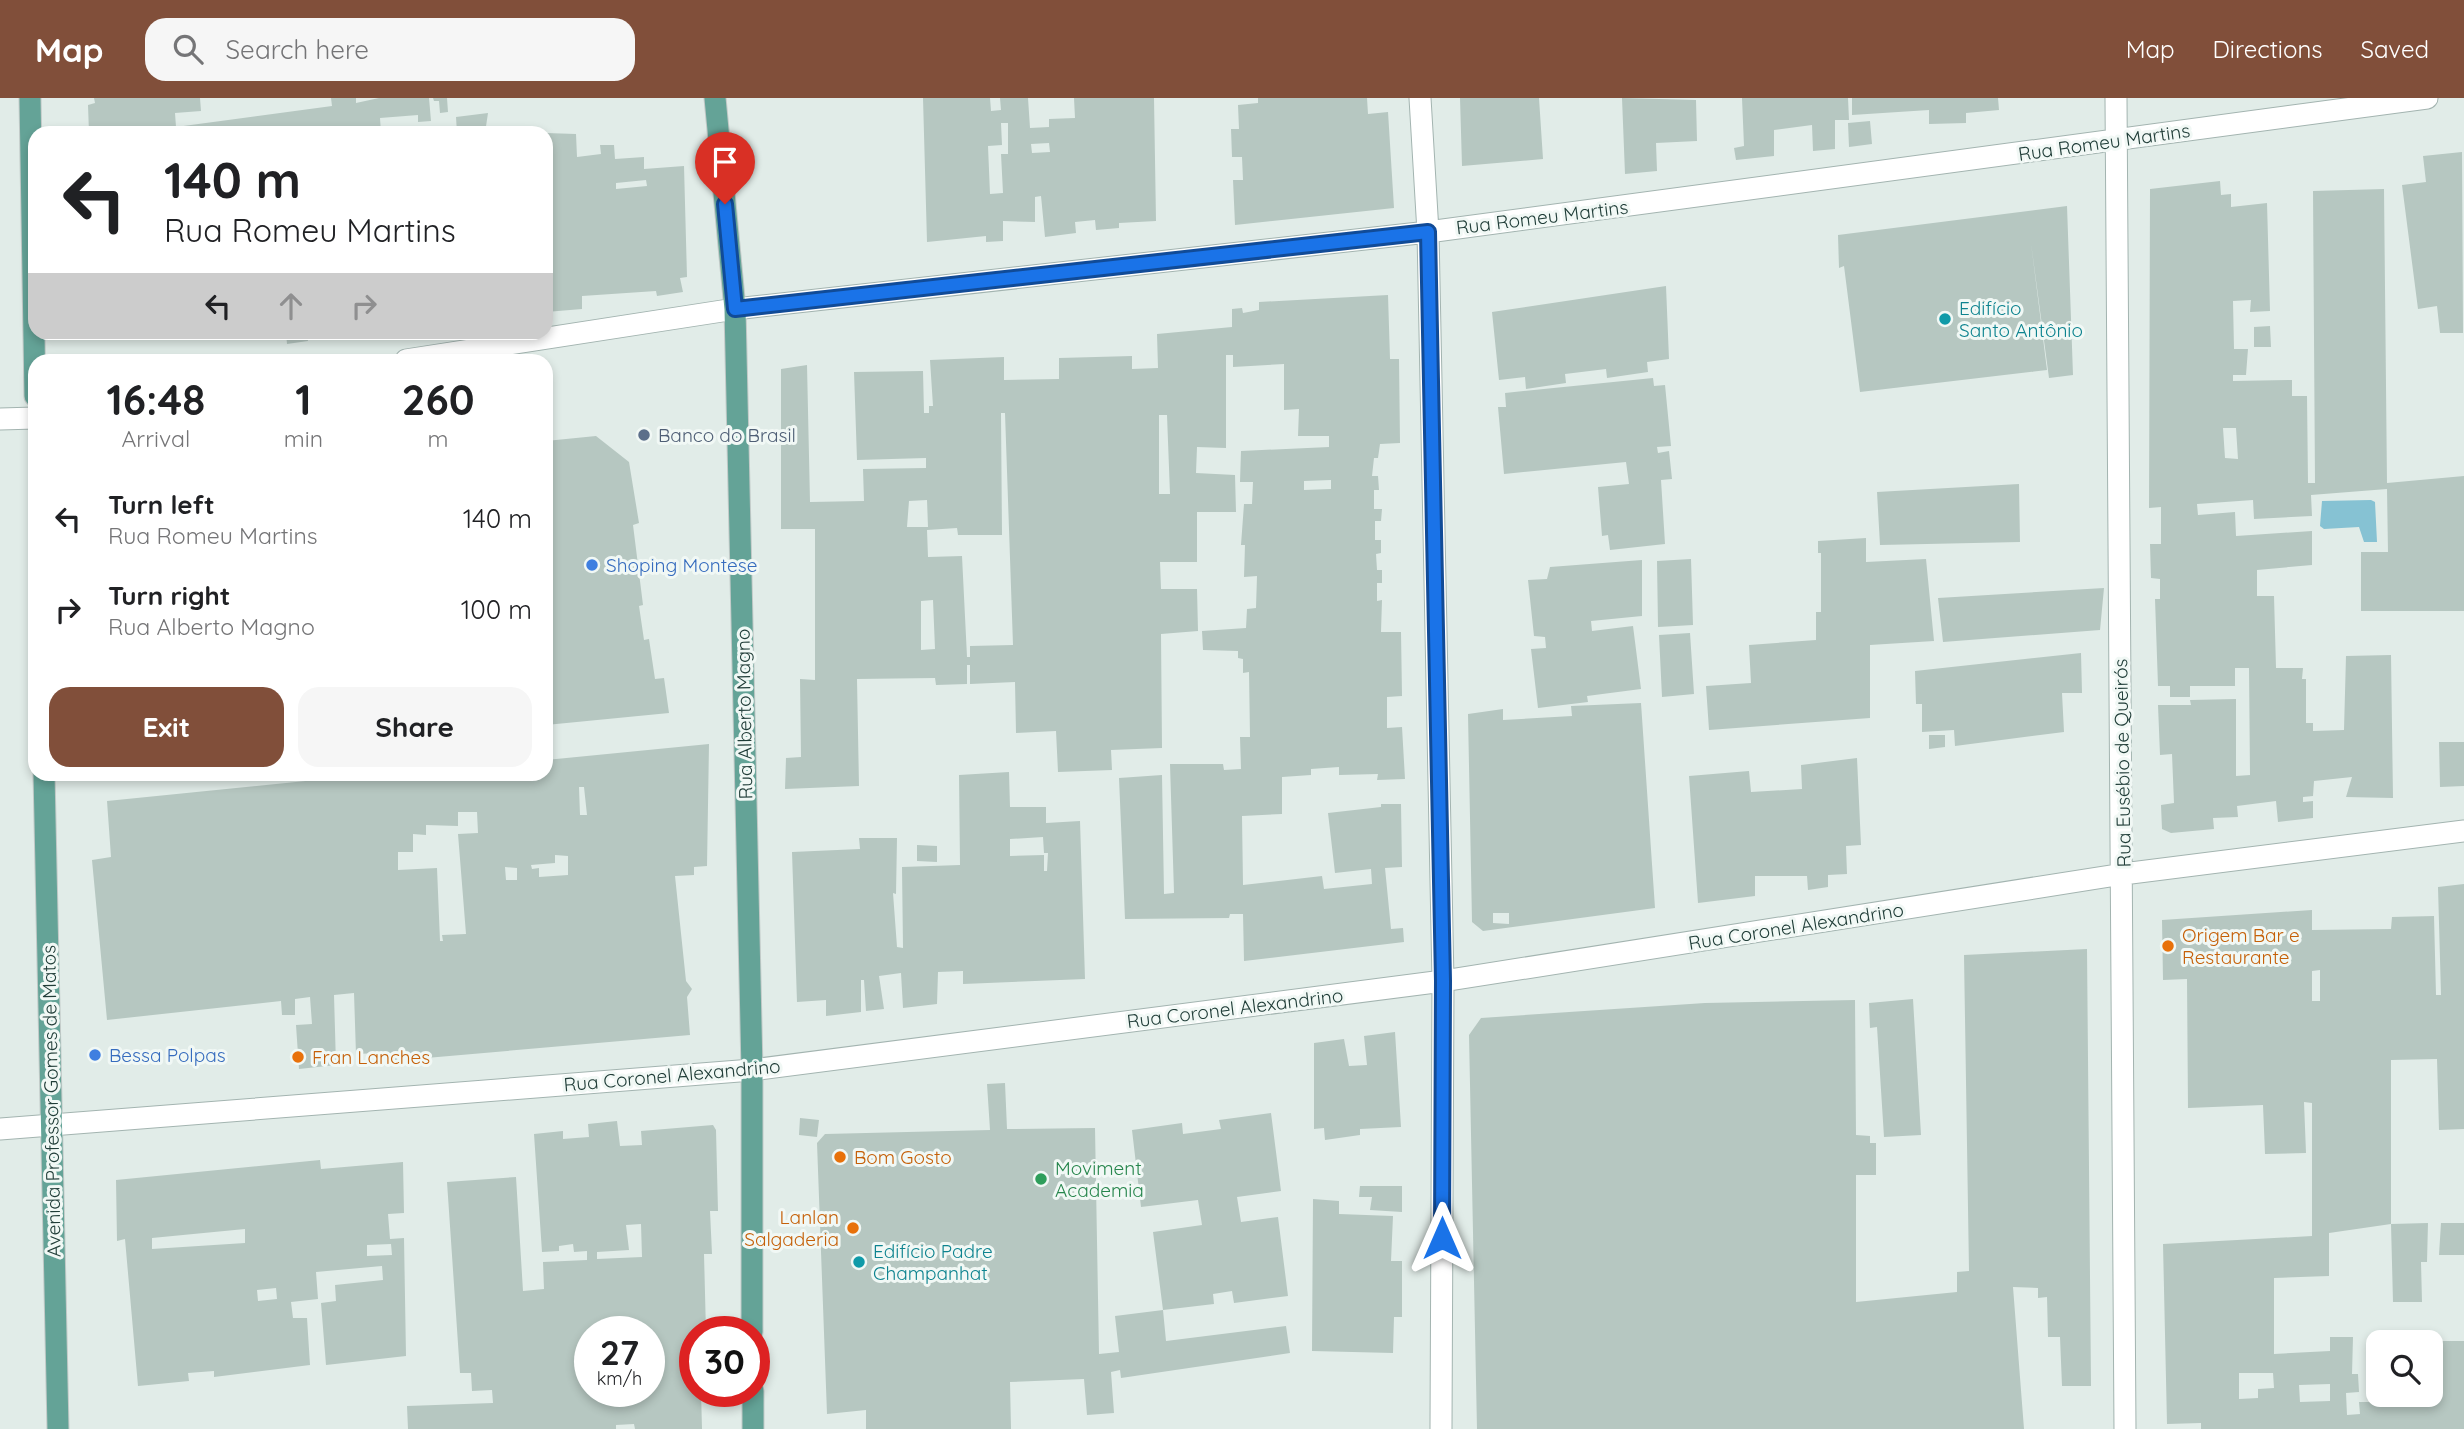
<!DOCTYPE html>
<html lang="en">
<head>
<meta charset="utf-8">
<style>
	:root { --surface:#fff; --page:#f6f6f6; --text:#202124; --muted:#757577; --accent:#814f3a }
	body { margin:0; font-family:Quicksand,sans-serif; background:var(--page); color:var(--text); height:100vh; display:flex; flex-direction:column; font-size:26px; white-space:nowrap }
	* { box-sizing:border-box; margin:0 }
	p { font-size:23px; color:var(--muted) }
	.icon { flex:none; width:38px; height:38px; fill:none; stroke:currentColor; stroke-width:2; stroke-linecap:round; stroke-linejoin:round }
	.map { position:relative; flex:1; overflow:hidden }
	.side { position:absolute; left:28px; top:256px; width:525px; height:427px; display:flex; flex-direction:column; background:var(--surface); border-radius:21px; box-shadow:0 4px 10px #0003 }
	.side>* { flex:none }
	.guide { position:absolute; left:28px; top:28px; width:525px; height:214px; border-radius:21px; box-shadow:0 4px 10px #0003; background:#fff; color:var(--text); overflow:hidden }
	.tools { position:absolute; left:2366px; top:1232px; display:grid; gap:14px }
	.tools a { display:grid; place-items:center; width:77px; height:77px; border-radius:14px; background:var(--surface); box-shadow:0 4px 10px #0003; font-size:35px }
	.speed { position:absolute; left:574px; top:1218px; display:flex; gap:14px; font-size:35px; font-weight:700; text-align:center }
	.speed>* { display:grid; place-content:center; width:91px; height:91px; border-radius:50%; background:var(--surface); box-shadow:0 4px 10px #0003; line-height:1 }
	.speed small { font-size:18px; font-weight:400 }
	.speed .limit { border:10px solid #d22; background:#fff; color:#111 }
	.pin { position:absolute; display:grid; place-items:center; width:60px; height:60px; color:#fff; margin:-72px -30px; border-radius:50% 50% 50% 0; rotate:-45deg; box-shadow:0 0 7px #0007 }
	.pin .icon { rotate:45deg }
	.me { position:absolute; width:77px; margin:-38px; rotate:0deg; stroke-linejoin:round; filter:drop-shadow(0 0 5px #0008) }
	.turn { display:flex; align-items:center; gap:24px; height:147px; padding:0 21px; font-size:32px }
	.turn .icon { width:91px; height:91px; stroke-width:2.5 }
	.turn b { display:block; font-size:49px; line-height:60px }
	.lanes { display:flex; align-items:center; height:66px; padding:0 21px; background:#0003; justify-content:center; gap:35px; direction:ltr }
	.lanes .off { opacity:.35 }
	.eta { display:flex; justify-content:space-evenly; align-items:center; height:119px; text-align:center }
	.eta b { font-size:42px; font-weight:700; line-height:49px }
	.cta { display:flex; gap:14px; margin-top:auto; padding:14px 21px }
	.cta a { flex:1; height:80px; border-radius:21px; background:var(--accent); color:#fff; font-size:28px; font-weight:700; line-height:80px; text-align:center }
	.cta a+a { background:var(--page); color:var(--text) }
	ul { padding:0; list-style:none }
	li { display:flex; align-items:center; gap:21px; height:91px; padding:0 21px }
	li div { flex:1 }
	li b { display:block; font-size:26px }
	li em { font-style:normal }
	header { display:flex; align-items:center; gap:42px; box-sizing:border-box; height:98px; padding:0 35px; background:var(--accent); color:#fff }
	header strong { font-size:33px }
	nav { display:flex; gap:38px; margin-inline-start:auto; font-size:24px }
	.search { width:490px; height:63px; background:var(--page); display:flex; align-items:center; gap:18px; box-sizing:border-box; padding:0 24px; border-radius:21px; color:var(--muted); font-size:26px }
	.map>svg:first-child { display:block }
	.water { fill:#86c2d3 }
	.building { fill:#b6c7c1; fill-rule:evenodd }
	.lines { fill:none; stroke-linecap:round; stroke-linejoin:round }
	.street-casing { stroke:#a3b4b0; stroke-width:23 }
	.primary-casing { stroke:#c1c9c7; stroke-width:23 }
	.street { stroke:#fff; stroke-width:21 }
	.primary { stroke:#64a397; stroke-width:21 }
	.route-casing { stroke:#114b97; stroke-width:18 }
	.route { stroke:#1a73e8; stroke-width:12 }
	.culture-dot { fill:#0f9aa8; stroke:#f1f8f5; stroke-width:2.5 }
	.service-dot { fill:#5c6f8a; stroke:#f1f8f5; stroke-width:2.5 }
	.shop-dot { fill:#3f7fe0; stroke:#f1f8f5; stroke-width:2.5 }
	.food-dot { fill:#e8710a; stroke:#f1f8f5; stroke-width:2.5 }
	.leisure-dot { fill:#2e9e5b; stroke:#f1f8f5; stroke-width:2.5 }
	.labels { text-anchor:middle; stroke-width:6; stroke-linejoin:round; paint-order:stroke }
	.street-label { font-size:19px; fill:#203d38; stroke:#f1f8f5 }
	.culture-label { font-size:19px; fill:#0d838f; stroke:#f1f8f5; text-anchor:start }
	.service-label { font-size:19px; fill:#4e5e75; stroke:#f1f8f5; text-anchor:start }
	.shop-label { font-size:19px; fill:#366cbe; stroke:#f1f8f5; text-anchor:start }
	.food-label { font-size:19px; fill:#c56008; stroke:#f1f8f5; text-anchor:start }
	.leisure-label { font-size:19px; fill:#27864d; stroke:#f1f8f5; text-anchor:start }
</style>
</head>
<body>
<header>
<strong>Map</strong>
<div class="search"><svg class="icon" aria-label="search" viewBox="0 0 24 24"><circle cx="10" cy="10" r="6"/><path d="M15 15l6 6"/></svg>Search here</div>
<nav><a>Map</a><a>Directions</a><a>Saved</a></nav>
</header>
<div class="map">
<svg width="2464" height="1331" viewBox="0 0 2464 1331">
	<rect width="100%" height="100%" fill="#e1ece8"/>
	<path class="water" d="M2371 402 2375 404 2377 444H2364L2359 429 2324 431 2320 428 2322 403Z"/>
	<path class="building" d="M94 0H200L201 13 175 15 176 29 332 8 331 0H356V5L379 0H429L431 23 418 24V17L380 20 381 35H89L88 7 95 5Z
		M433 0H447L448 14 440 15 439 3H434Z
		M923 0H990L991 13 1001 12 1000 0H1028L1030 30 1049 29V21L1075 20 1074 0H1154L1156 123 1119 125V130L1096 132 1095 122 1075 124 1076 135 1045 139 1041 98 1035 99V124L1003 123V143L986 144V138L927 144ZM1001 25H1008V56H1001L1003 95 990 96 988 48 1002 47ZM1049 45 1050 54 1032 55 1031 46Z
		M1258 0H1367L1368 16 1388 14 1394 110 1235 127 1233 82H1243L1242 59H1232L1231 31H1239L1238 7 1258 5Z
		M1460 0H1539L1543 61 1462 68Z
		M1622 0 1696 2 1697 43 1656 45 1657 73 1625 76Z
		M1742 0H1848L1849 22H1835V51L1813 53 1812 27 1774 32V58L1736 62 1734 50 1744 48Z
		M1852 0H1998L1999 12 1966 15V25L1929 26V12L1852 17Z
		M488 15 485 35H457L456 19Z
		M1870 23 1872 46 1849 49 1848 25Z
		M546 35 576 36 577 59 601 56 600 47H614L615 61 644 59V71L684 68 687 179 680 180 683 194 657 198 656 193 582 198V211L546 214ZM646 82 647 88 616 91V85Z
		M2462 54 2463 235H2440L2437 208 2418 211 2402 87 2426 84 2423 58Z
		M2220 83 2221 97 2231 96V109L2267 105 2270 213 2250 214 2251 202 2233 203 2234 251H2248L2246 277H2233V283L2292 282V298H2307L2308 385H2315L2313 93 2384 91 2387 385 2464 378V513H2361V454H2388L2387 391 2311 397 2312 418 2254 421 2253 402 2197 406 2198 417 2235 414 2236 438 2312 433V467L2257 472V498H2274L2276 570H2303L2302 581H2306V625H2313V633L2344 632 2346 558 2391 557 2393 700 2346 699 2352 679 2314 683 2313 698 2303 699V704L2313 703V720L2278 724 2276 703 2237 708 2238 719 2213 720 2214 731 2171 735 2162 731 2161 707 2174 705 2172 656 2160 657 2158 607H2191L2190 602 2236 601V678L2250 677 2249 570H2235V588H2190V599H2170V588H2158L2155 501H2160V481L2151 480 2150 446H2161V409L2149 410 2150 91ZM2223 330H2236L2238 361 2225 360Z
		M2067 108 2073 277 2049 280 2031 145 2047 272 1860 294 1844 168 1839 170 1838 137Z
		M1666 188 1669 261 1647 264 1648 274 1607 280 1606 271 1565 276 1566 285 1526 291 1525 279 1499 282 1492 214Z
		M1388 197 1390 261H1399L1400 345 1380 346 1378 360H1374L1372 378H1378L1379 392H1374V411H1382L1381 423H1375V442H1381V455L1376 456 1377 472H1382V485H1377V503L1382 502 1381 534H1401L1402 598 1387 599V630L1402 629 1405 681 1377 682 1378 676 1339 677V669L1311 671V677L1282 679V716L1242 718 1243 787 1322 778 1324 791 1372 786 1371 771 1335 775 1328 715 1381 709V706H1401L1402 769 1385 770 1391 831 1403 830 1404 844 1244 863 1243 816H1230L1229 820 1125 821 1119 680 1162 677 1164 796 1174 795 1170 666H1223L1224 672 1241 671 1240 639H1250L1249 574 1243 575V561L1238 560V553L1203 552 1202 533 1246 530 1247 511 1256 510 1257 478 1244 479 1245 447H1241L1244 406H1252L1253 384H1240L1241 353 1329 349V338H1298L1299 311 1284 312V266L1233 269V257H1226V350L1197 349 1196 375 1235 377 1236 414H1197V464H1160L1161 491H1197L1198 533 1161 536 1162 650 1111 652 1112 672 1058 674 1056 633 1016 635 1015 584 970 586V567H967V586L936 587 935 580 857 581 859 688 785 691 786 660 801 659 800 581 815 582V431H781V271L807 267 810 404 864 403 863 371 926 370V360L857 362 854 274 923 273 924 315H929V308H933L930 262 1004 259V282L1059 281V260L1132 258V271L1158 270 1157 236 1232 229V211L1242 210 1243 215 1259 212V204ZM1001 315H1005L1013 547 970 548V559H967L962 458 928 459 927 432 957 430 958 437H1002ZM1159 317H1167L1170 396H1159ZM1331 382V391L1304 392V383ZM927 402 928 429H907L909 403ZM933 502 935 551 921 552V503Z
		M2270 228 2271 249H2254V229Z
		M224 234H264V236L225 241Z
		M286 234H307L308 243 287 246Z
		M1653 280 1654 288 1665 287 1671 348 1657 349 1658 355 1669 353 1672 381 1661 382 1665 446 1610 452 1608 437 1602 438 1598 389 1629 386 1626 364 1504 376 1498 309H1506L1505 295Z
		M596 338 629 364 639 425 633 427 643 507 639 508 644 542 649 541 655 581 664 580 669 615 546 627V343Z
		M2019 386 2020 444 1880 447 1877 394Z
		M1866 440V464L1926 461 1934 543 1870 547V620L1709 632 1706 588 1751 585 1749 547 1816 542V514H1821V455H1818V443Z
		M1691 461 1693 527 1658 529 1657 463Z
		M1642 462V518L1591 523 1592 533 1633 528 1641 591 1587 598 1588 604 1538 610 1531 551 1546 550 1545 539 1534 538 1528 482 1547 481 1550 469Z
		M2104 490 2100 532 1943 544 1938 500Z
		M1690 535 1694 596 1662 599 1659 537Z
		M2081 555 2082 595H2062L2064 634 1955 648 1954 632 1922 634V606H1916L1915 573Z
		M1641 605 1655 810 1483 833 1472 824 1468 616 1503 611V622L1572 618 1571 608ZM1493 815H1509V826L1493 825Z
		M1929 637H1945V649L1929 651Z
		M2439 644H2464V688L2440 689Z
		M709 646 707 768 694 769V777L675 778 686 883 692 891 687 899 690 937 380 964V955L356 956 354 895 334 897 336 967 299 971 296 927 312 926 310 899 295 901V917H282L281 903 107 922 92 762 111 759 107 703 374 676H546V662ZM579 689H584L587 717H580ZM458 714H477L478 735 458 736 466 836 442 837 443 843H440L437 770 398 772V754H413V736L426 737V727L458 728ZM555 757 568 758V777L539 779V770L532 771 531 767 555 765ZM505 769 517 770V782H506Z
		M1857 660 1861 747 1846 748 1847 776 1828 777V789L1808 792 1807 778H1755V798L1698 805 1689 678 1749 673 1751 694 1802 691 1801 667Z
		M1009 674 1010 709H1046V725L1080 723 1085 881 963 886V873L938 874 937 906 903 910 901 875 879 878 884 911 866 913 864 882H861V914L826 918V902L797 904 792 754 860 751 859 740H897L896 796 893 795 897 849 903 850 902 769 960 767 959 677ZM1043 739 1044 755H1048L1047 773H1044V757L1010 758V741Z
		M917 747 937 748V764L917 763Z
		M2464 786V1031L2439 1032 2437 961 2391 962V1126L2329 1135V1178L2274 1180V1256L2330 1253V1239H2353L2352 1276H2358L2359 1294 2346 1295 2347 1317 2360 1316 2359 1304H2395V1297H2431V1243H2464V1331H2201V1325L2167 1326 2163 1146 2312 1138V1005L2304 1004 2306 1055 2265 1056 2263 1007 2188 1010 2187 881 2163 882 2162 822 2312 812V832L2391 831 2392 819 2434 818 2436 897H2441L2438 789ZM2320 872V903H2312V873ZM2239 1275H2273L2274 1290 2258 1291V1300L2239 1301ZM2299 1287 2330 1286V1303L2300 1304Z
		M2087 851 2091 1288H2062L2060 1239H2048L2047 1199 2038 1200V1190L2013 1189 2024 1331H1477L1469 937 1481 920 1705 905 1855 902 1856 1037 1870 1038V1045H1876V1077H1856V1204L1957 1194V1174L1969 1173 1964 857Z
		M1913 901 1921 1037 1884 1039 1877 929 1870 930 1869 905Z
		M1395 934 1401 1029 1360 1031V1037L1325 1042 1324 1030 1314 1031V945L1344 941 1349 968 1367 967 1364 938Z
		M1005 985 1007 1031 1095 1030 1099 1256 1119 1254 1115 1218 1163 1212 1166 1243 1286 1228 1290 1255 1121 1280 1120 1272 1111 1274 1114 1315 1087 1317 1084 1281 1010 1284 1011 1331H866V1312L827 1316 817 1045 825 1036 990 1032 987 986Z
		M1271 1015 1281 1093 1237 1099 1241 1124 1278 1119 1288 1198 1234 1205 1232 1193 1213 1196 1214 1206 1163 1212 1153 1134 1202 1127 1198 1102 1141 1109 1132 1032 1182 1025 1183 1036 1221 1031 1219 1022Z
		M800 1020 819 1022 817 1039 799 1037Z
		M617 1023 620 1048 642 1047 641 1033 713 1027 716 1032 718 1113H710L712 1156H704L706 1234H695V1293H701L702 1331H635L634 1326 616 1327V1331H408L407 1308 493 1305 492 1292 472 1293 471 1275H460L447 1084 516 1079 523 1193 544 1191 543 1164 587 1162V1153L574 1154 573 1146 559 1148V1153L542 1154 534 1036 563 1033V1041L589 1039 588 1026ZM641 1126 642 1159 597 1161V1154L629 1152 626 1127ZM590 1234H649V1293H590Z
		M320 1062 321 1071 403 1064 404 1115 388 1116 390 1141 404 1140 406 1258 326 1267 321 1205 336 1203 335 1187 383 1182 382 1168 316 1174 318 1201 291 1204 293 1220H307L310 1267 214 1279V1273L188 1275 189 1283 138 1288 125 1141 117 1143 116 1082ZM245 1131V1145L152 1151V1140ZM391 1146 392 1157 367 1158V1147ZM276 1190 277 1201 258 1203 257 1192Z
		M1360 1088H1402V1114L1370 1112 1372 1099H1359Z
		M1313 1101 1339 1103V1116L1393 1118 1391 1163H1402V1219H1394L1393 1255 1312 1253Z
		M2428 1125 2427 1164H2421L2422 1204H2393L2391 1126Z
		M2441 1125H2464V1157H2439Z"/>
	<g class="lines">
		<g class="street-casing">
			<path id="street" d="M1420 0 1428 134 1443 883 1441 1331
				M2116 0 2125 1331
				M406 262 735 211 1428 134 2427 0
				M0 321 35 320
				M0 1031 752 972 1443 883 2123 776 2464 733"/>
		</g>
		<g class="primary-casing">
			<path id="primary" d="M30 0 35 298
				M715 0 735 211 752 972V1234
				M44 676 58 1331
				M753 1293V1331"/>
		</g>
		<use href="#street" class="street"/>
		<use href="#primary" class="primary"/>
	</g>
	<g class="lines">
		<g class="route-casing">
			<path id="route" d="M725 106 735 211 1428 134 1443 883 1442 1140"/>
		</g>
		<use href="#route" class="route"/>
	</g>
	<g class="culture-dot">
		<circle cx="1945" cy="221" r="7"/>
		<circle cx="859" cy="1164" r="7"/>
	</g>
	<circle class="service-dot" cx="644" cy="337" r="7"/>
	<g class="shop-dot">
		<circle cx="592" cy="467" r="7"/>
		<circle cx="95" cy="957" r="7"/>
	</g>
	<g class="food-dot">
		<circle cx="2168" cy="848" r="7"/>
		<circle cx="298" cy="959" r="7"/>
		<circle cx="840" cy="1059" r="7"/>
		<circle cx="853" cy="1130" r="7"/>
	</g>
	<circle class="leisure-dot" cx="1041" cy="1081" r="7"/>
	<g class="labels">
		<g class="street-label">
			<text transform="translate(2104 44) rotate(-8)" y="7">Rua Romeu Martins</text>
			<text transform="translate(1542 119) rotate(-7)" y="7">Rua Romeu Martins</text>
			<text transform="translate(744 616) rotate(-91)" y="7">Rua Alberto Magno</text>
			<text transform="translate(2122 665) rotate(-91)" y="7">Rua Eusébio de Queirós</text>
			<text transform="translate(1796 828) rotate(-9)" y="7">Rua Coronel Alexandrino</text>
			<text transform="translate(1235 910) rotate(-7)" y="7">Rua Coronel Alexandrino</text>
			<text transform="translate(672 977) rotate(-5)" y="7">Rua Coronel Alexandrino</text>
			<text transform="translate(51 1003) rotate(-91)" y="7">Avenida Professor Gomes de Matos</text>
		</g>
		<g class="culture-label">
			<text x="1959" y="217">Edifício<tspan x="1959" dy="22">Santo Antônio</tspan></text>
			<text x="873" y="1160">Edifício Padre<tspan x="873" dy="22">Champanhat</tspan></text>
		</g>
		<g class="service-label">
			<text x="658" y="344">Banco do Brasil</text>
		</g>
		<g class="shop-label">
			<text x="606" y="474">Shoping Montese</text>
			<text x="109" y="964">Bessa Polpas</text>
		</g>
		<g class="food-label">
			<text x="2182" y="844">Origem Bar e<tspan x="2182" dy="22">Restaurante</tspan></text>
			<text x="312" y="966">Fran Lanches</text>
			<text x="854" y="1066">Bom Gosto</text>
			<text x="839" y="1126" text-anchor="end">Lanlan<tspan x="839" dy="22">Salgaderia</tspan></text>
		</g>
		<g class="leisure-label">
			<text x="1055" y="1077">Moviment<tspan x="1055" dy="22">Academia</tspan></text>
		</g>
	</g>
</svg>
<div class="tools">
<a><svg class="icon" aria-label="search" viewBox="0 0 24 24"><circle cx="10" cy="10" r="6"/><path d="M15 15l6 6"/></svg></a>
</div>
<div class="speed"><div>27<small>km/h</small></div><div class="limit">30</div></div>
<div class="pin" style="left:725px;top:106px;background:#d93025"><svg class="icon" aria-label="arrive" viewBox="0 0 24 24"><path d="M6 21V4h12l-3 4 3 4H6"/></svg></div>
<svg class="me" style="left:1442px;top:1140px" viewBox="-20 -20 40 40"><path d="M0-17L14 15 0 8-14 15z" fill="#1a73e8" stroke="#fff" stroke-width="4"/></svg>
<div class="guide">
<div class="turn"><svg class="icon" aria-label="left" viewBox="0 0 24 24"><path d="M17 20v-9H6M10 6l-5 5 5 5"/></svg><div><b>140 m</b>Rua Romeu Martins</div></div>
<div class="lanes"><svg class="icon" aria-label="left" viewBox="0 0 24 24"><path d="M17 20v-9H6M10 6l-5 5 5 5"/></svg><svg class="icon off" aria-label="ahead" viewBox="0 0 24 24"><path d="M12 20V5M6 11l6-6 6 6"/></svg><svg class="icon off" aria-label="right" viewBox="0 0 24 24"><path d="M7 20v-9h11M14 6l5 5-5 5"/></svg></div>
</div>
<section class="side">
<div class="eta">
<div><b>16:48</b><p>Arrival</p></div>
<div><b>1</b><p>min</p></div>
<div><b>260</b><p>m</p></div>
</div>
<ul>
<li><svg class="icon" aria-label="left" viewBox="0 0 24 24"><path d="M17 20v-9H6M10 6l-5 5 5 5"/></svg><div><b>Turn left</b><p>Rua Romeu Martins</p></div><em>140 m</em></li>
<li><svg class="icon" aria-label="right" viewBox="0 0 24 24"><path d="M7 20v-9h11M14 6l5 5-5 5"/></svg><div><b>Turn right</b><p>Rua Alberto Magno</p></div><em>100 m</em></li>
</ul>
<div class="cta"><a>Exit</a><a>Share</a></div>
</section>
</div>
</body>
</html>
